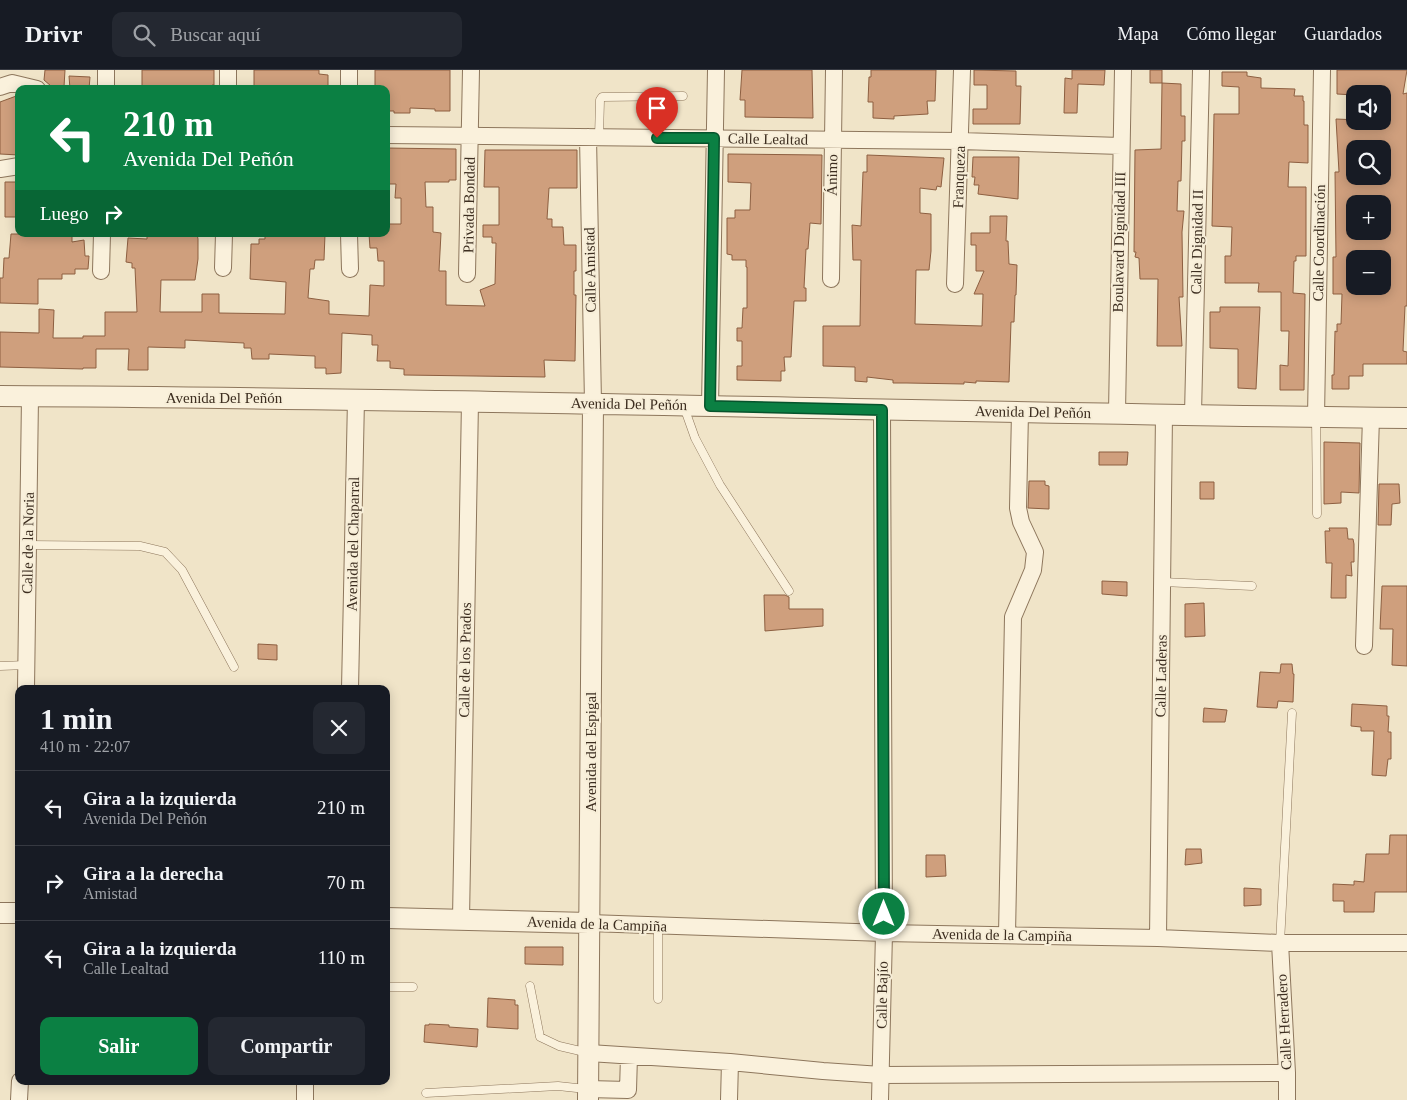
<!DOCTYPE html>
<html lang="es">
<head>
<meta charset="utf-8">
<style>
	:root { --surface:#171b24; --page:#242831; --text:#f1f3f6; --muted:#9ea1a6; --line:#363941; --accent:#0b8043 }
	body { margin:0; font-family:Georgia,serif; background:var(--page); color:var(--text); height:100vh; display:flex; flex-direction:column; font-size:19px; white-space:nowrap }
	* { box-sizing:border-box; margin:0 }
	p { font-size:16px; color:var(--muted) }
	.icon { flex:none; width:28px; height:28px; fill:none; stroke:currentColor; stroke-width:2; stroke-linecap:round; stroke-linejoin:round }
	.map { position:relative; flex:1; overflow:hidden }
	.sheet { position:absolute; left:15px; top:615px; width:375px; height:400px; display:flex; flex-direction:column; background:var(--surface); border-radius:10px; box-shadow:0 2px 12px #0003 }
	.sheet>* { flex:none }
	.banner { position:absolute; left:15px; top:15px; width:375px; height:152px; border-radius:10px; box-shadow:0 2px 12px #0003; background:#0b8043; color:#fff; overflow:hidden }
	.controls { position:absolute; left:1346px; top:15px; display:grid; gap:10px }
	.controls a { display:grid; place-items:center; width:45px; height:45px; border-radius:10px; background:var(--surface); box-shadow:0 2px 12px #0003; font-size:25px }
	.pin { position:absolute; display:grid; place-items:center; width:42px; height:42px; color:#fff; margin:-51px -21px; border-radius:50% 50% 50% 0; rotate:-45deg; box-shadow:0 0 5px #0007 }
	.pin .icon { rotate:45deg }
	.me { position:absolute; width:55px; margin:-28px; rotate:0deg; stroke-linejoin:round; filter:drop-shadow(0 0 4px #0008) }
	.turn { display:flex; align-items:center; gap:18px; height:105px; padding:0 25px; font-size:22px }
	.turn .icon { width:65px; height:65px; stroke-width:2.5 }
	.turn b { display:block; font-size:35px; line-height:42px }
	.then { display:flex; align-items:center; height:48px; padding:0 25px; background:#0003; gap:10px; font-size:19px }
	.round { display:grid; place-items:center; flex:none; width:52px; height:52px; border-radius:10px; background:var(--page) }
	.summary { display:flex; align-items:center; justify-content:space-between; height:85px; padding:0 25px }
	h1 { font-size:30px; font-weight:600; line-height:38px }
	.primary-button { display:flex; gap:10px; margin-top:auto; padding:10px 25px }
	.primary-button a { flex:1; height:58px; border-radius:10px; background:var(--accent); color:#fff; font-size:20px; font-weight:600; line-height:58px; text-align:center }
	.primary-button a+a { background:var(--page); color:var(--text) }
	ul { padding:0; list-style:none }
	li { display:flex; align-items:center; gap:15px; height:75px; padding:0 25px; border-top:1px solid var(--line) }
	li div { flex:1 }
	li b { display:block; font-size:19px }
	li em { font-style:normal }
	header { display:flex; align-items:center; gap:30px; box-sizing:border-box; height:70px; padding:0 25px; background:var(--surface); border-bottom:1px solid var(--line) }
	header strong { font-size:24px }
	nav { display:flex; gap:28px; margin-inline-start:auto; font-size:18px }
	.search { width:350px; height:45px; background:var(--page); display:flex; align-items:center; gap:12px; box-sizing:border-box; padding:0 18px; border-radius:10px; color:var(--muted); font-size:19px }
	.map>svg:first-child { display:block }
	.building { fill:#cf9f7d; stroke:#8d5f41; fill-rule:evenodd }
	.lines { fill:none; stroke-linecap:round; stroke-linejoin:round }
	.service-casing { stroke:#8d765c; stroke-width:9 }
	.minor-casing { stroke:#8d765c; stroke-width:18 }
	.tertiary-casing { stroke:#8d765c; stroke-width:22 }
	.service { stroke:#faf1dc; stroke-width:8 }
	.minor { stroke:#faf1dc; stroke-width:16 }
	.tertiary { stroke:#faf1dc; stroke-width:20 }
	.route-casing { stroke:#07532c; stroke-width:12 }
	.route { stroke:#0b8043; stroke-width:9 }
	.labels { text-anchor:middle; stroke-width:4; stroke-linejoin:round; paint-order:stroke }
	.street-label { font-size:15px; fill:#3d2e20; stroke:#f7eed8 }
</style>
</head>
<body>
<header>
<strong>Drivr</strong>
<div class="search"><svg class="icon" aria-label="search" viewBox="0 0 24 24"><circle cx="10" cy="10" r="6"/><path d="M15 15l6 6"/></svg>Buscar aquí</div>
<nav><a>Mapa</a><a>Cómo llegar</a><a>Guardados</a></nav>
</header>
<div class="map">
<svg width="1407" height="1030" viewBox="0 0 1407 1030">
	<rect width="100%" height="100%" fill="#f0e4c8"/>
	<path class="building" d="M45 0H65L64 17 51 16 44 10Z
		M142 0H214V15H212V19H142Z
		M254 0H319V4L328 5V19H254Z
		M375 0H450V41H435V39L410 38V43H394V41H386V19H375Z
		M742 0H812L813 48 745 47V30H740Z
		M871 0H936L935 31H927L928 44 894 46V49L873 48V32H868L869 7H871Z
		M974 0 1016 1V16H1021L1020 54H973V39H987V15H974Z
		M1072 0H1105L1104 15 1078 14 1077 43H1064L1065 8 1072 9Z
		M1150 0H1162V13H1150Z
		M1337 0H1407L1403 24 1407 23V236H1405L1403 281 1407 282V294H1363V306H1349V319H1332V305H1334L1335 261 1337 262V254H1341L1342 224H1333V187H1336L1335 102H1339L1336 49 1382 51V24H1355V25L1337 24ZM1355 79H1382V106H1355ZM1355 134H1382V161H1355ZM1355 189H1382V216H1355Z
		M1222 2H1247V6L1261 8V18L1295 19 1294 26H1303V31H1304V55H1308V93L1289 92 1288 117H1306V186H1296V191H1294L1293 223 1305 224 1304 320H1280V295L1288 296 1289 261H1281V222H1258L1259 213H1225V186H1231L1232 157 1212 156 1214 44H1239V17L1222 16Z
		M69 6 90 7 89 19H70Z
		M1162 13 1181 14V46H1185V71H1182L1181 111H1178L1177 141H1184L1182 162 1183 227H1179L1182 276H1157L1158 209H1140L1139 188 1135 187 1136 182H1134L1135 80 1161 79Z
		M19 25V85L0 84V32Z
		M386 78 456 79V110H449V112H425L426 137H433V162L441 163 439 201H446V235L485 236 480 220 495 214 496 173H492V167H483V155H499V117H484L485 80H577V118H549L547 149H552V157H563L564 175H576V201H574V225H576L575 291 544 290 545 307 404 305V299L390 298V291H377L378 275H372V265L342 263 341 303 326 304V298H315V286L269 284V289H252L251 278H244V273L185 270V278L148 277V300H128L129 279H96V298H83V299L0 297V262L39 263V239L54 240 53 268H83V266H105V242H137L135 198H132V193L126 192 128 168 147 169V164H197L198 169V189L195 210H161L160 242H202V224H219V243L285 244 286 212 250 209 251 174H259V169H265V164H325L324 190H315L314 199H310L308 228 329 231V244L369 246 370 215 384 216V191H378L377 178H370L369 164H386V154H401V128H395L396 114H386Z
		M728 84 822 85 821 154 810 153 808 179H806L804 218H806V231H794L791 287H784L785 301H781V311L737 310V296H742V271H737V258H742L743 238H747V197H746V190H732V185L727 184V148H735V140H750L751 113 728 112Z
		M867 85 944 88 941 117 937 116 936 120 920 118V143L931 144V181L929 200H916L915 254 982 256 983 224H974L984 201H976V175H971V163H990V146H1007L1006 171H1008L1009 194 1017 195 1016 225H1015L1014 252H1011L1009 312 976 311V313L964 312V314L907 313H893V310L867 307V312L855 311V297L823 296V256H860L861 190H853L852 155 861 156 863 102H867Z
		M973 87H1019L1018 129 978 124 979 115H974L975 107H972Z
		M5 112H19V147H5Z
		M11 164H72V172L84 170 85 186H89L88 199H75V204H62V209H38V234L0 233V208H3L4 188H9Z
		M1220 237H1260L1256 319 1238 318V279L1210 278V242H1220Z
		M1324 372 1360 373 1359 423 1341 422V433L1324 434Z
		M1099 382H1128L1127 395H1099Z
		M1029 411H1045V415L1049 416V439L1028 438Z
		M1200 412H1214V429H1200Z
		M1379 414H1399L1400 433 1392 434 1391 455H1378Z
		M1329 458H1347L1348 469H1353L1354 474V492H1351L1352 506 1346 505V528H1331L1332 493H1326L1325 461H1330Z
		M1102 511 1127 512V526L1102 524Z
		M1382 516H1407V596L1392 595 1393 559H1380Z
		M764 525H785L789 527V539H823V556L765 561Z
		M1204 533 1205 566 1185 567V534Z
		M258 574 277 575V590L258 589Z
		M1281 594H1292L1293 604H1294L1293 632 1278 631 1277 638 1257 637 1260 602 1280 603Z
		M1352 634 1387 636V646H1389L1388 662H1391V689H1388L1386 706 1372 705 1374 661H1361V657L1351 656Z
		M1204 638 1227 640 1225 652H1203Z
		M1390 765H1407V822H1375L1374 842H1344V831H1333V814L1354 815V811L1364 812 1366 784H1389Z
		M1186 779H1201L1202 793 1185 795Z
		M926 785H945L946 806 926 807Z
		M1244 818 1261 819V835L1244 836Z
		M525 877H563V895L525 894Z
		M488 928 515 930V935H518V959L487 957Z
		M429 954 449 955V957L478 959 477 977 424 972 425 955H429Z"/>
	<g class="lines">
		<g class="service-casing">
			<path id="service" d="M599 67 600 30 602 27 683 26
				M684 337 695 368 720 415 789 521
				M1316 348 1317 444
				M28 475 140 476 165 482 182 500 234 597
				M1162 512 1252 516
				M0 596 27 595
				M658 856V929
				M1280 873 1292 643
				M530 916 540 967 559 976 589 983
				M386 917H413
				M426 1023 558 1016 586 1019"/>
		</g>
		<g class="minor-casing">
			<path id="minor" d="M0 17 12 13 37 19
				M106 19V0
				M228 19V0
				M349 19V0
				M386 65 960 71 1121 76
				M588 67 593 333
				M0 99 19 96
				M349 164 350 199
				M223 198 224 164
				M101 201 102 164
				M467 204 471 0
				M831 209 834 0
				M955 214 962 0
				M710 336 716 0
				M1117 343 1123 0
				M1193 344 1201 0
				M1316 347 1322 0
				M1364 576 1371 347
				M26 619 30 327
				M350 619 356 329
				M461 849 470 331
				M589 853 884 863 1158 868 1280 873H1407
				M1007 865 1013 547 1033 500 1035 482 1021 452 1018 438 1020 342
				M1158 868 1164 344
				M1280 873 1287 1003V1030
				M589 983 730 992
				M588 1019 628 1020 629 986
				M19 1030 20 1011
				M305 1030V1011
				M729 1030 730 992 823 1001 881 1005 1287 1003
				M880 1030 884 863 882 340"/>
		</g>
		<g class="tertiary-casing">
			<path id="tertiary" d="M0 326C469 328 938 343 1407 348
				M0 843H19
				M386 848 589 853
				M588 1030 593 333"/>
		</g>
		<use href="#service" class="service"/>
		<use href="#minor" class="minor"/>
		<use href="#tertiary" class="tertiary"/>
	</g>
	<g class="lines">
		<g class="route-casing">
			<path id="route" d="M657 68H714L710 336 882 340 884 844"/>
		</g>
		<use href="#route" class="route"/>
	</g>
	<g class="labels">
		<g class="street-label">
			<text transform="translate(768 69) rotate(1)" y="5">Calle Lealtad</text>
			<text transform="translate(832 105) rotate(-89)" y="5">Ánimo</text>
			<text transform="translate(959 107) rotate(-88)" y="5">Franqueza</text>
			<text transform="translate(469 135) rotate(-89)" y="5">Privada Bondad</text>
			<text transform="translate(1119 172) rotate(-89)" y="5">Boulavard Dignidad III</text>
			<text transform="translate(1197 172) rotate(-89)" y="5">Calle Dignidad II</text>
			<text transform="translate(1319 173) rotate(-89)" y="5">Calle Coordinación</text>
			<text transform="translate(590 200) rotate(-91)" y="5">Calle Amistad</text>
			<text x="224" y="333">Avenida Del Peñón</text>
			<text transform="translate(629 334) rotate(1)" y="5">Avenida Del Peñón</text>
			<text transform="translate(1033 342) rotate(1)" y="5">Avenida Del Peñón</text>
			<text transform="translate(28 473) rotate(-89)" y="5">Calle de la Noria</text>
			<text transform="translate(353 474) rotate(-89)" y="5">Avenida del Chaparral</text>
			<text transform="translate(465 590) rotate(-89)" y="5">Calle de los Prados</text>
			<text transform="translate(1161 606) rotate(-89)" y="5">Calle Laderas</text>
			<text transform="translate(591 682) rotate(-90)" y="5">Avenida del Espigal</text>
			<text transform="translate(597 854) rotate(2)" y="5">Avenida de la Campiña</text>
			<text transform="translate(1002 865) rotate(1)" y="5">Avenida de la Campiña</text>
			<text transform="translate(882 925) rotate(-89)" y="5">Calle Bajío</text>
			<text transform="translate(1284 952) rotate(-93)" y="5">Calle Herradero</text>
		</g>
	</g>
</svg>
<div class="controls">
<a><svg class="icon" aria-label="sound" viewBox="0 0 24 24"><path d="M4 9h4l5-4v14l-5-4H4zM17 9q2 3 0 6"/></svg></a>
<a><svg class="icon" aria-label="search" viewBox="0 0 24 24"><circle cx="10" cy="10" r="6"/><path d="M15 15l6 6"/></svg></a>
<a>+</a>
<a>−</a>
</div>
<div class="pin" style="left:657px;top:68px;background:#d93025"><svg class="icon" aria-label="arrive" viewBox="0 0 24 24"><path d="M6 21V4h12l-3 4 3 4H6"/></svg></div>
<svg class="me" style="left:884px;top:844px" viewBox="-20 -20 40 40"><circle r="17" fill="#0b8043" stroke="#fff" stroke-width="3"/><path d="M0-11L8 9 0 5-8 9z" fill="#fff"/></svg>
<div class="banner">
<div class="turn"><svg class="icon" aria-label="left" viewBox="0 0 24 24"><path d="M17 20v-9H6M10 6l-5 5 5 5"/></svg><div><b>210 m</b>Avenida Del Peñón</div></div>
<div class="then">Luego<svg class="icon" aria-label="right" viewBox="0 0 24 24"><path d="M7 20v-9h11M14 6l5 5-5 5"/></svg></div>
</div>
<section class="sheet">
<div class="summary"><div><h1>1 min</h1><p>410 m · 22:07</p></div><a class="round"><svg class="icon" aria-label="close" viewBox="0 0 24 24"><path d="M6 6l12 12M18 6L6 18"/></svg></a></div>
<ul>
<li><svg class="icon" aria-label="left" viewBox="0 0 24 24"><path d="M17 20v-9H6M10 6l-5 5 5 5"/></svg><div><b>Gira a la izquierda</b><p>Avenida Del Peñón</p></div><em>210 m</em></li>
<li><svg class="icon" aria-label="right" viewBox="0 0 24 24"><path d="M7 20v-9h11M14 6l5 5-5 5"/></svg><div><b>Gira a la derecha</b><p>Amistad</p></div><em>70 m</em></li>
<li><svg class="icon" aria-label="left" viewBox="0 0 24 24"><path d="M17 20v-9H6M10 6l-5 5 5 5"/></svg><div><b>Gira a la izquierda</b><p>Calle Lealtad</p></div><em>110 m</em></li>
</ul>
<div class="primary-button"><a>Salir</a><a>Compartir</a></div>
</section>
</div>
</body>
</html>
